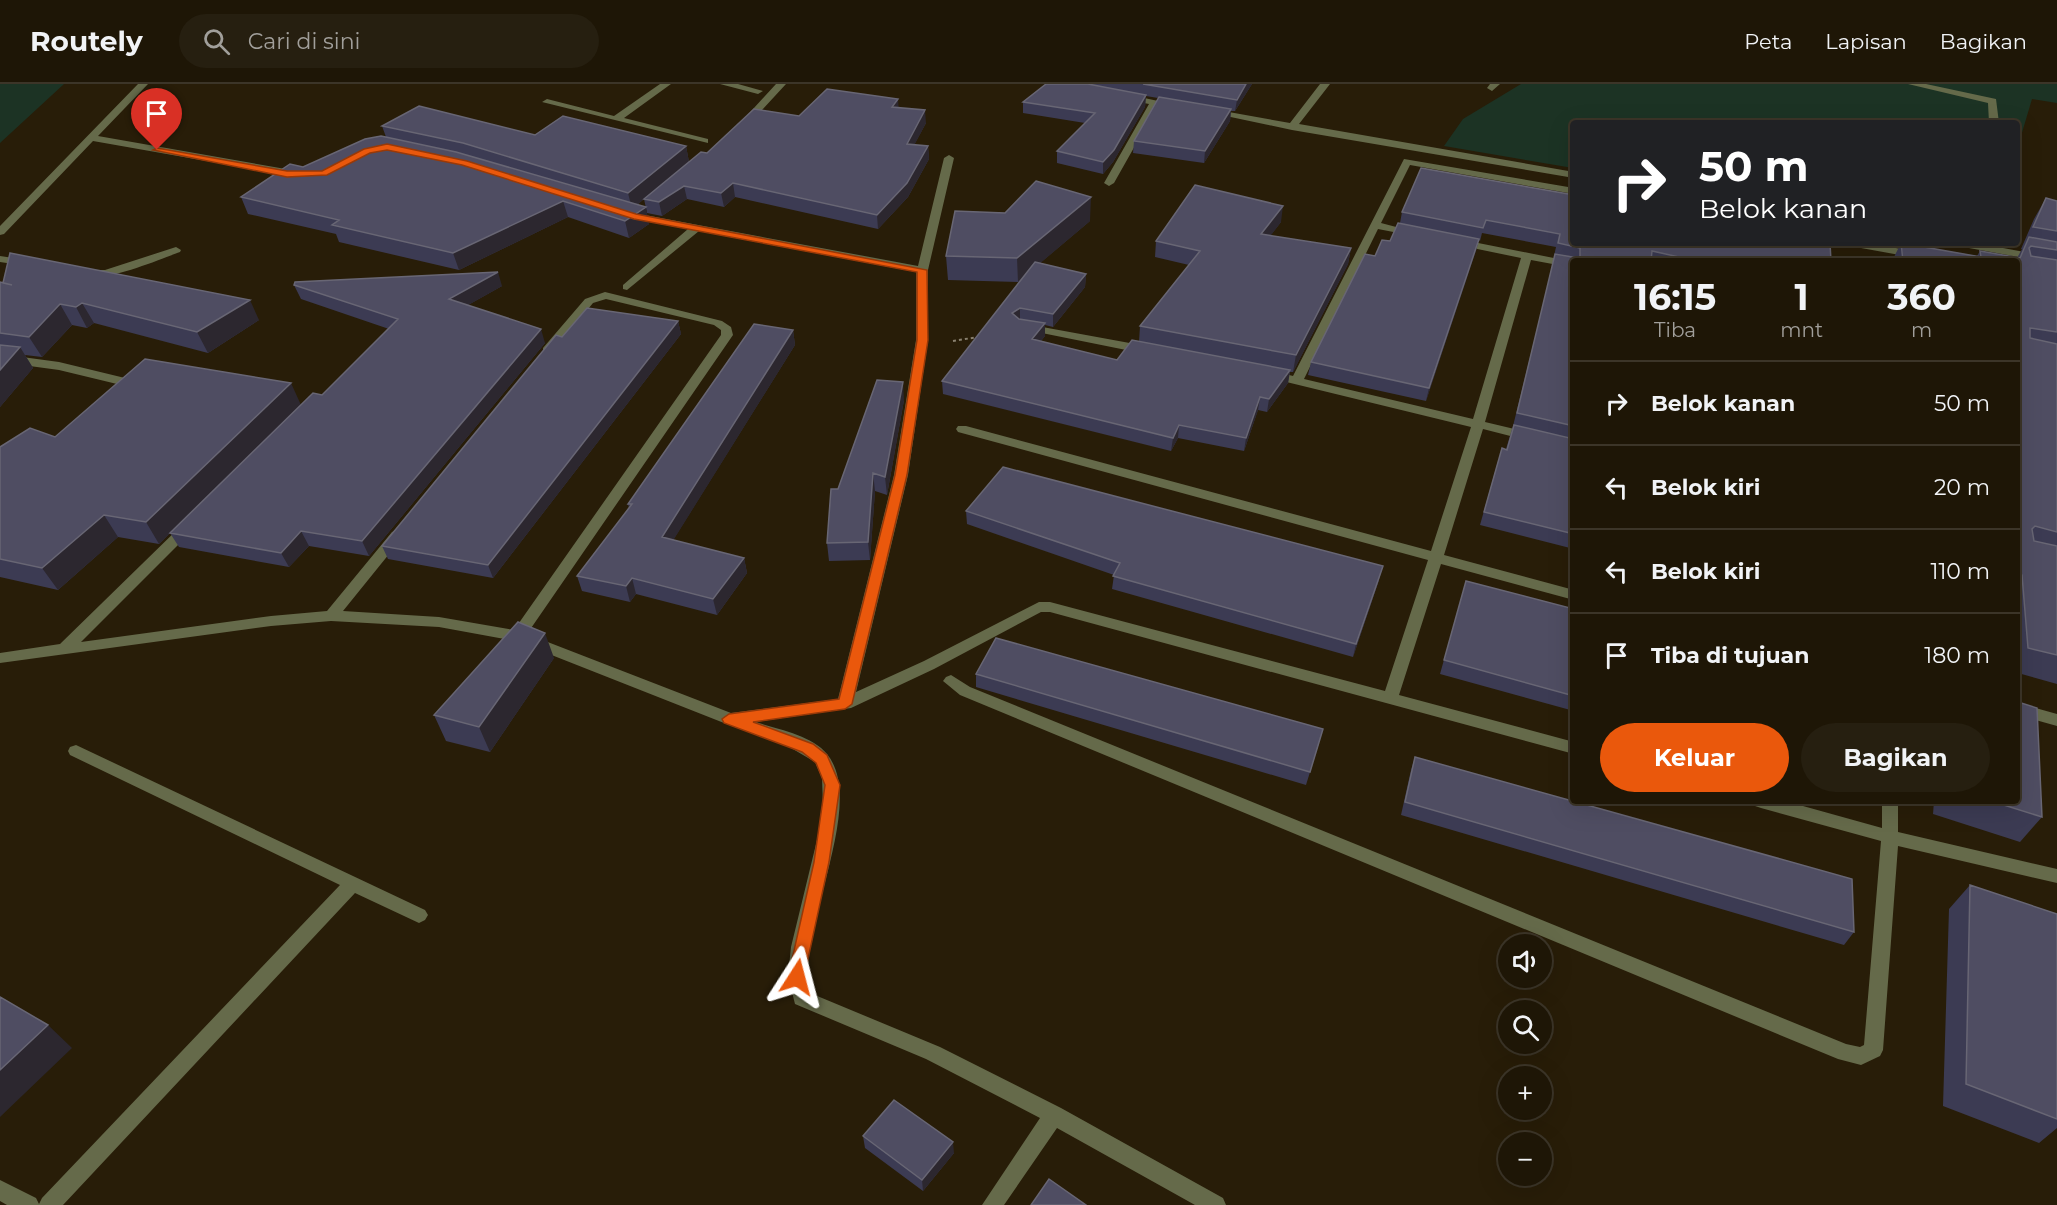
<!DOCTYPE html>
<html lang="id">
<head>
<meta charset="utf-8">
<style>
	:root { --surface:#1e1606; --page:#261f10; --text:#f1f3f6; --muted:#a19f9b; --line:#3c3528; --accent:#ea580c }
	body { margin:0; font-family:Montserrat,sans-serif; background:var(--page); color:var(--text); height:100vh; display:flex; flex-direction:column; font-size:22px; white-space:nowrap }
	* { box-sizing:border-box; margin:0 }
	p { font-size:20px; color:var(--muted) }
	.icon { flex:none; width:33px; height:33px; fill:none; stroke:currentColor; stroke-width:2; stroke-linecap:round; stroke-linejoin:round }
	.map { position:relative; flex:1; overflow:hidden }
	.sheet { position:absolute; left:1570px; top:174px; width:450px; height:546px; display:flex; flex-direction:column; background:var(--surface); border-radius:6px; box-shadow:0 6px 24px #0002,0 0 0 2px var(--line) }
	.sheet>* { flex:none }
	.top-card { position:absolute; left:1570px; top:36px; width:450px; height:126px; border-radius:6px; box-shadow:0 6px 24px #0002,0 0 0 2px var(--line); background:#202124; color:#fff; overflow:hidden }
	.buttons { position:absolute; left:1498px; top:850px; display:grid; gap:12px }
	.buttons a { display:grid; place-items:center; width:54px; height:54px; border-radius:50%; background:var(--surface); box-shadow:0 6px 24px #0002,0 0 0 2px var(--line); font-size:30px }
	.pin { position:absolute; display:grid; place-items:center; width:51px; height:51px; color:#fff; margin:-62px -26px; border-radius:50% 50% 50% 0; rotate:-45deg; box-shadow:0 0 6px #0007 }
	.pin .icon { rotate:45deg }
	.me { position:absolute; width:66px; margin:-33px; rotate:9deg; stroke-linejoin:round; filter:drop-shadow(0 0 4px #0008) }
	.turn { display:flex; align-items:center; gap:21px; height:126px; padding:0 30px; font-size:27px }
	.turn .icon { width:78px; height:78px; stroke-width:2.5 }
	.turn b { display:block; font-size:42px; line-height:51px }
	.eta { display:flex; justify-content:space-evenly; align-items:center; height:102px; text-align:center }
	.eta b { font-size:36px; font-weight:700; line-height:42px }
	.button { display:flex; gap:12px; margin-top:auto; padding:12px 30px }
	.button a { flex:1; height:69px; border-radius:36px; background:var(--accent); color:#fff; font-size:24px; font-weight:700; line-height:69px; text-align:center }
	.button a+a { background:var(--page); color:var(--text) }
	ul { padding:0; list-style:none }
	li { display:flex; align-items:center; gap:18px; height:84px; padding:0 30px; border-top:2px solid var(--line) }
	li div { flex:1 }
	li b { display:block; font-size:22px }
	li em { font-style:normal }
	header { display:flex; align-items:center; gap:36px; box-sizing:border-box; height:84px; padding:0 30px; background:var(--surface); border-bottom:2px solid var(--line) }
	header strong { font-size:28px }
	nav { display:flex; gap:33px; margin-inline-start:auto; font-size:21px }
	.search { width:420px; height:54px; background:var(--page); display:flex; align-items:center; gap:15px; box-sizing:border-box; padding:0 21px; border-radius:33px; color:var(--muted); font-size:22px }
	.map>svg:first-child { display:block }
	.green { fill:#1c3324 }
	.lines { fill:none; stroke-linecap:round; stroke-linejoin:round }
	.path { stroke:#89806f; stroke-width:2; stroke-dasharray:3 3; stroke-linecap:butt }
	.lane { fill:#656a4a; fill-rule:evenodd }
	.street { fill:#656a4a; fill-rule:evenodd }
	.wall { fill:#3c3b53 }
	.shaded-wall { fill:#2c272f }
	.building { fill:#4f4d62; stroke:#686674; stroke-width:1.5 }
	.route { fill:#ea580c; stroke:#983908; stroke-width:1.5 }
</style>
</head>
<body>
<header>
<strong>Routely</strong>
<div class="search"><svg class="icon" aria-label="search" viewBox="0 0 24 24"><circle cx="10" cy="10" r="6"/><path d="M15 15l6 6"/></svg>Cari di sini</div>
<nav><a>Peta</a><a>Lapisan</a><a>Bagikan</a></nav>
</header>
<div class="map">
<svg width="2057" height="1121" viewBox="0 0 2057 1121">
	<rect width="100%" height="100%" fill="#281d08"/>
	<path class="green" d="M0 0H64L0 59Z
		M1521 0H2057V19L2032 15 2021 52 2018 131V39H1574L1573 84 1444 62 1463 35Z"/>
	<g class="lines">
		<path class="path" d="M953 257 978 253"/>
		<path class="lane" d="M1908 0H1926L1996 15 1999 39H1989L1988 19Z
			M176 163 181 166 180 168C160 175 99 202 83 189L89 186H105Z
			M0 172 27 176 32 179 27 182 0 178Z"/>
		<path class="street" d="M138 0H148L98 52 297 87 302 90 297 93 93 57 4 150 0 151V142Z
			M660 0H671L624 34 708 55V59L542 18 547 15 614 32Z
			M720 0H738L763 7 758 10Z
			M776 0H786L748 41H742V37Z
			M1320 0H1330L1299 40 1574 88V94L1292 46 1207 28 1212 25 1290 39Z
			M1490 0H1500L1492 7 1487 4Z
			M1126 10 1181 22 1176 25 1158 21 1114 99 1109 102 1104 99 1149 20 1123 15 1121 13Z
			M949 71 954 74 928 186V256L908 391 856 608 924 577 1039 518H1050L1385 607 1428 476 958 348 956 345 958 342H966L1431 467 1471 343 1266 293 1264 290 1270 286 1293 292 1404 75 1574 104V110L1410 81 1381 139 1419 149 1414 152 1378 145 1304 295 1473 335 1521 174 1458 161 1453 158 1458 155 1574 178V184L1531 176 1485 338 1535 350 1536 353 1530 357 1483 345 1444 471 1574 506V516L1441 480 1399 611 1574 658V670L1050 528H1041L934 585 851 624 756 638C777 645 812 651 827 670 868 721 796 843 810 909L940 963 1061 1024 1223 1114 1226 1121H1195L1057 1044 1004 1121H982L1040 1034 926 975 795 920 788 892 791 863 817 756 823 722 822 694 815 678 786 661 724 639 516 557 439 543 331 537 271 542 0 579V569L60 560 183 440H193L195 443 193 446 81 558 271 532 327 527 392 448 397 446 404 451 402 454 343 527 439 533 514 546 721 251V246L714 241 606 215 593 219 551 270H543V264L585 215 605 208 722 237 731 243 733 251 527 550 731 629 838 615 894 391 916 256V188L699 147 627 206 623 205V201L688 145 634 135 629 132 634 129 918 182 944 74Z
			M1845 159H1868L1951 174 1956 177H1933L1850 162Z
			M1953 159H1976L2057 174V180L1958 162Z
			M1026 240 1146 262 1152 266 1146 270 1022 245V241Z
			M0 270 59 278 125 294 133 301 125 311 121 312 115 308 120 302 117 300 59 286 0 278Z
			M951 591 970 603 1846 960 1860 963 1864 961 1881 757 1761 724 1755 722 1753 717H1785L1882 744V717H1898V748L2057 785V799L1898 762 1883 966 1880 972 1861 981 1838 975 960 611 943 597 946 593Z
			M2018 619 2057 630V642L2018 631Z
			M76 661 425 826 428 831 425 836 419 839 355 809 63 1121H7L0 1117V1096L36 1114 39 1120 42 1114 340 801 70 671 68 667 70 663Z"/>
	</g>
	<path class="wall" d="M1046 0H1252L1235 27H1231L1230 37 1204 79 1133 69 1134 57 1158 14 1146 12 1145 23 1113 78 1103 90 1057 79V67L1085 39 1023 29V18Z
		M898 15V24L926 39 914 61 928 62 929 75 908 113 878 145 735 113 724 123 687 115 662 132 647 129 644 115 637 121 649 140 629 154 568 133 459 186 339 158 336 150 248 130 241 113 303 83 386 53 382 42 535 51 686 62 689 78 707 69 799 32Z
		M1421 84 1831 177H1574V465L1480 441 1498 377 1506 365 1513 342 1555 172H1554L1556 163 1482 149 1480 157 1479 156 1426 317 1308 291 1311 278 1375 172 1390 157 1400 139 1402 128Z
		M2046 114 2057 117V600L2018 589V177H1892L1901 159 1977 172 1980 167 2017 174 2022 165H2021L2034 135Z
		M1090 137 1040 179 1086 190 1085 203 1053 243 1045 241V252L1041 257 1117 276 1139 258 1140 242 1189 181 1155 173 1156 157 1281 138 1270 152 1351 164 1348 180 1293 288H1290L1288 299 1267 328 1258 326 1244 367 1178 354 1171 367 943 310 942 297 1023 194 1018 198 948 196 946 172Z
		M0 198 259 236 208 269 94 239 87 244 72 241 42 273 25 271 33 284 0 323Z
		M294 201 502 202 468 221 545 259 369 472 309 462 289 483 179 463 170 449 159 460 118 453 58 506 0 493V363L55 353 301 321 322 311 389 245 301 215Z
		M678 237 681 250 493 494 388 475 382 462 562 253Z
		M793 246 795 261 673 456 744 474 747 489 717 531 636 510 630 518 582 507 577 492 629 424 628 420Z
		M904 316 887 411 875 407 870 476 829 477 827 459 838 405Z
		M966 427 1379 496 1353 573 1112 505 1114 491 967 440Z
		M1466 497 1574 525V627L1440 590Z
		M554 574 490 668 446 657 434 631Z
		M976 590 1319 659 1306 701 976 603Z
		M1415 673 1854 848 1844 861 1401 731 1411 686Z
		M1934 717H2018L2042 733 2020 758 1933 730Z
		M1970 801 2057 830V1044L2039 1059 1943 1022 1949 825Z
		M863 1052 954 1069 923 1107 865 1064Z"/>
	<path class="shaded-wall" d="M1246 0H1252L1235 27 1237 16Z
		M1146 11 1145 23 1113 78 1103 90V78Z
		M898 15 899 28 892 23Z
		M1231 25 1230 37 1204 79 1205 67Z
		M925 26 926 39 908 73 907 60Z
		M686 62 689 78 632 125 628 109Z
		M928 62 929 75 908 113 878 145 877 131Z
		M733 99 735 113 724 123 721 109Z
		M684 102 687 115 662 132 659 118Z
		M1091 113 1090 137 1018 198 1017 174Z
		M563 117 568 133 459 186 453 169Z
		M1283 122 1281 138 1259 167 1261 150Z
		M646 123 649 140 629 154 625 137Z
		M1479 155 1476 167 1426 317 1429 304Z
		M1351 164 1348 180 1293 288 1296 271Z
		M498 188 502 202 454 229 449 215Z
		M1086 190 1085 203 1053 243V230Z
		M250 216 259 236 208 269 197 248Z
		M82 219 94 239 87 244 76 223Z
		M60 220 72 241 42 273 29 253Z
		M1020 224V237L1012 229Z
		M678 237 681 250 493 494 488 481Z
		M1045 239V252L1032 268V255Z
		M541 245 545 259 369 472 362 457Z
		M793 246 795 261 666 468 662 453Z
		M20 263 33 284 0 323V286Z
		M1290 286 1288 299 1267 328 1269 315Z
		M903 298 904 316 887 411 885 393Z
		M291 299 301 321 159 460 146 438Z
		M1260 313 1258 326 1244 367 1246 354Z
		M1179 341 1178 354 1171 367 1173 354Z
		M873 389 875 407 870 476 868 458Z
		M104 431 118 453 58 506 42 484Z
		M301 447 309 462 289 483 281 469Z
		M744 474 747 489 717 531 713 515Z
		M1383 482 1379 496 1353 573 1356 560Z
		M632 494 636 510 630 518 626 502Z
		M545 549 554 574 490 668 479 643Z
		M48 941 72 964 0 1033V986Z
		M953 1058 954 1069 923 1107 922 1096Z"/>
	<path class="building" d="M1046 0H1088L1146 11 1114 66 1103 78 1057 67 1095 29 1023 18Z
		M1143 0H1246L1237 16Z
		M827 5 898 15 892 23 925 26 907 60 928 62 907 99 877 131 733 99 721 109 684 102 659 118 644 115 701 68 707 69 754 25 799 32Z
		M1159 13 1231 25 1205 67 1134 57Z
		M419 22 535 51 563 32 686 62 628 109 463 59 382 42Z
		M381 52 456 68 646 123 625 137 563 117 453 169 332 141 339 136 241 113 290 80 303 83 365 55Z
		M1421 84 1574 111V159H1830L1831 177H1697L1652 167 1651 177H1574V342L1517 329 1555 170 1578 174 1580 172V164L1558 159 1560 150 1486 136 1483 144 1402 128Z
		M1036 97 1091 113 1017 174 946 172 955 127 1005 129Z
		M1195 101 1283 122 1261 150 1351 164 1296 271 1140 242 1200 167 1156 157Z
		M2046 114 2057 117V147L2033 143Z
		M1398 139 1479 155 1429 304 1311 278 1365 170 1375 172 1382 156 1390 157Z
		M2029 153 2057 158V166L2031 162 2029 164 2031 172 2057 176V248L2030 244V254L2057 260V448L2035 442 2032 445 2034 457 2057 462V571L2028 564 2022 491 2018 490V177H1903L1901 159 1981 173 1980 167 2020 174Z
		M10 169 250 216 197 248 82 219 76 223 60 220 29 253 0 249V198L12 201 3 199Z
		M1035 178 1086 190 1053 230 1020 224 1012 229 1019 235 1045 239 1032 255 1117 276 1132 256 1290 286 1269 315 1260 313 1246 354 1179 341 1173 354 942 297Z
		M498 188 449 215 541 245 362 457 301 447 281 469 170 449 313 309 322 311 398 235 294 201 295 198Z
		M587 224 678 237 488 481 382 462 556 251 562 253Z
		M754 240 793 246 662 453 744 474 713 515 632 494 626 502 577 492 632 420H628Z
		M0 261 20 263 0 286Z
		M145 275 291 299 146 438 104 431 42 484 0 475V363L30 344 55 353Z
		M877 296 903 298 885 393 873 389 868 458 827 459 831 405H838Z
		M1514 341 1574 355V450L1484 428 1502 364 1507 366Z
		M1003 383 1383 482 1356 560 1113 492 1120 479 966 427Z
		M1466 497 1574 525V612L1444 576Z
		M518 538 545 549 479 643 434 631Z
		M996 554 1323 645 1310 688 976 590Z
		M2018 618 2037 624 2042 733 1991 717H2018Z
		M1415 673 1852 795 1854 848 1405 718Z
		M1970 801 2057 830V1035L1966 1000Z
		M0 913 48 941 0 986Z
		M894 1016 953 1058 922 1096 863 1052Z
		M1049 1095 1086 1121H1031Z"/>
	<path class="route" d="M387 60 467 77 636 130 927 186 928 256 907 391 852 620 845 625 753 638 813 660 827 671 840 701 829 778 803 898 797 900 791 898 788 893 814 778 825 701 816 679 802 668 724 639 722 635 729 630 839 615 895 391 917 256V188L634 135 462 81 387 66 370 69 327 91 287 93 153 66 157 64 287 87H322L364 65Z"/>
</svg>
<div class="buttons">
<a><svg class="icon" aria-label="sound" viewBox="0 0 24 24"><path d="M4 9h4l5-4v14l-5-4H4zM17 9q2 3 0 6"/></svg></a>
<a><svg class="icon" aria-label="search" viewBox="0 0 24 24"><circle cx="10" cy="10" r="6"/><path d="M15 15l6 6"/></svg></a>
<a>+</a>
<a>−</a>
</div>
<div class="pin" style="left:157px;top:66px;background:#d93025"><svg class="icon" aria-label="arrive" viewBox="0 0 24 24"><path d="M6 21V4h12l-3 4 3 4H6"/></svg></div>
<svg class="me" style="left:797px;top:893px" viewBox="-20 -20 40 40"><path d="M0-17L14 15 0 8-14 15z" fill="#ea580c" stroke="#fff" stroke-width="4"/></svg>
<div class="top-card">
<div class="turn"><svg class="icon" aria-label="right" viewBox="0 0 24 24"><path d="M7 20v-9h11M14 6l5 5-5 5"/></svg><div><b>50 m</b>Belok kanan</div></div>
</div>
<section class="sheet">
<div class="eta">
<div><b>16:15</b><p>Tiba</p></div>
<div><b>1</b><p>mnt</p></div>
<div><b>360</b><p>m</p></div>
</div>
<ul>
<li><svg class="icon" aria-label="right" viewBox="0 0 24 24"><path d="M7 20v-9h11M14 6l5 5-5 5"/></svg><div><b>Belok kanan</b></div><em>50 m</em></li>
<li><svg class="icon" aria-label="left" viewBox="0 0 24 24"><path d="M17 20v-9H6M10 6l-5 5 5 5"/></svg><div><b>Belok kiri</b></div><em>20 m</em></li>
<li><svg class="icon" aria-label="left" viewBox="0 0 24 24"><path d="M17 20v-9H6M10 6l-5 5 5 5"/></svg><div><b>Belok kiri</b></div><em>110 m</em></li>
<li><svg class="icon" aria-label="arrive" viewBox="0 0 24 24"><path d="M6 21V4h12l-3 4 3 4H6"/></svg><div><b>Tiba di tujuan</b></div><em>180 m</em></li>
</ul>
<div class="button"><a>Keluar</a><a>Bagikan</a></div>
</section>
</div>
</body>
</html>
